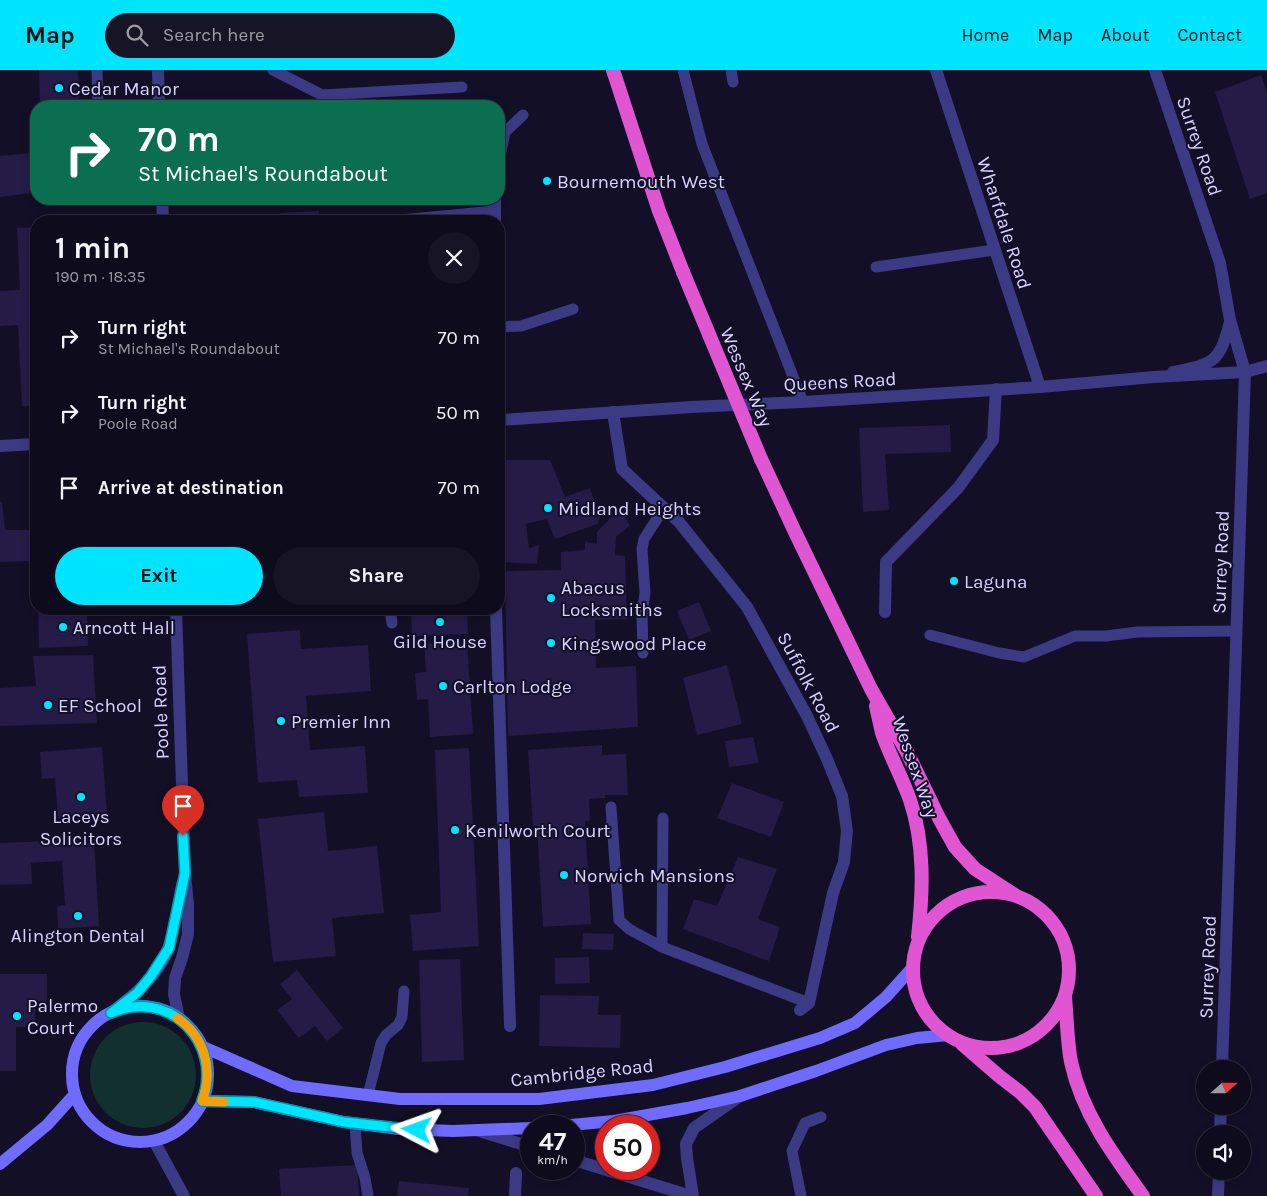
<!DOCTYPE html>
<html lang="en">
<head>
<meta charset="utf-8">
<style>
	:root { --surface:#0e0b1c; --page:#171425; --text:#f1f3f6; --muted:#9b9ba3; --line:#2e2b3b; --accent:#00e5ff }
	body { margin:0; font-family:Karla,sans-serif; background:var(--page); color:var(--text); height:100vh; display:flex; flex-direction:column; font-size:19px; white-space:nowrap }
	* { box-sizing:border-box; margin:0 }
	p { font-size:16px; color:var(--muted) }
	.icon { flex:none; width:28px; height:28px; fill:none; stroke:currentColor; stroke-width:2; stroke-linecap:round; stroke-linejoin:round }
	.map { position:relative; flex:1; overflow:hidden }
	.sheet { position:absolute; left:30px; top:145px; width:475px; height:400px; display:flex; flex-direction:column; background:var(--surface); border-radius:20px; box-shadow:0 2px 8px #0003,0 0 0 1px var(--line) }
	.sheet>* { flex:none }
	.banner { position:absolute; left:30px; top:30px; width:475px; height:105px; border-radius:20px; box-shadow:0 2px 8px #0003,0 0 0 1px var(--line); background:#0b6e4f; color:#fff; overflow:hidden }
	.needle { width:32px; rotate:69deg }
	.buttons { position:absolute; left:1196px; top:990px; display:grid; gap:10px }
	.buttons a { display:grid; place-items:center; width:55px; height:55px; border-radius:50%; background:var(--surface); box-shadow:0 2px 8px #0003,0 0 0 1px var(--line); font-size:25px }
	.speed { position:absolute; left:520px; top:1045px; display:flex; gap:10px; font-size:25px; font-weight:700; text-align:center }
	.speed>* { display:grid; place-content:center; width:65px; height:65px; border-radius:50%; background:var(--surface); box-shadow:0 2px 8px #0003,0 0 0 1px var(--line); line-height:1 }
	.speed small { font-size:12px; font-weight:400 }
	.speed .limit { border:8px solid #d22; background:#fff; color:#111 }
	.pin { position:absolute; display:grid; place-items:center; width:42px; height:42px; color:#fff; margin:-51px -21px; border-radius:50% 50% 50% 0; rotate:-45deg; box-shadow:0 0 5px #0007 }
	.pin .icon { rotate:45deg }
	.me { position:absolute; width:55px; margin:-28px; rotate:274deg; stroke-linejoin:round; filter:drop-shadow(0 0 4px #0008) }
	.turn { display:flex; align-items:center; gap:18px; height:105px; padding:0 25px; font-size:22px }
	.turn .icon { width:65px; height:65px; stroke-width:2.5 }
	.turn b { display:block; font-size:35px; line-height:42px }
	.round { display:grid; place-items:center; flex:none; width:52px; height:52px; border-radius:26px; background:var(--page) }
	.head { display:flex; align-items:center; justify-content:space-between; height:85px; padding:0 25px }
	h1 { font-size:30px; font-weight:700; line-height:38px }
	.primary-button { display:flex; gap:10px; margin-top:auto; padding:10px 25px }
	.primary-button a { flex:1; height:58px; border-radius:30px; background:var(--accent); color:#111; font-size:20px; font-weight:700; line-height:58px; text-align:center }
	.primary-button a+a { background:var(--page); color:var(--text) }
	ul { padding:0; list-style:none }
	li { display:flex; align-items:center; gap:15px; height:75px; padding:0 25px }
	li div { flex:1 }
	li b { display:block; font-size:19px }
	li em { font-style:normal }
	header { display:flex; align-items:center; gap:30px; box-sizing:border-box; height:70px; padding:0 25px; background:var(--accent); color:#111 }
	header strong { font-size:24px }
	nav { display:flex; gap:28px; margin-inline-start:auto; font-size:18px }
	.search { width:350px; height:45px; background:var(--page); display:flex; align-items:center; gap:12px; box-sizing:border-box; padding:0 18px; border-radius:28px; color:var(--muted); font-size:19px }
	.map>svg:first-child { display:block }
	.green { fill:#12302f }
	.building { fill:#241b47 }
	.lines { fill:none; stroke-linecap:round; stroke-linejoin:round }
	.service { stroke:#3d3a85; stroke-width:11 }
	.minor { stroke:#3d3a85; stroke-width:12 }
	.tertiary { stroke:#3d3a85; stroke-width:12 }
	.secondary { stroke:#6f6bff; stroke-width:12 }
	.trunk { stroke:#e055d1; stroke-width:14 }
	.trunk-bridge { stroke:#e055d1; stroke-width:14 }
	.route-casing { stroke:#0095a6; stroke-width:12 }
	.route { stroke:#00e5ff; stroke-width:9 }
	.slow { stroke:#f59e0b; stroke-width:9 }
	.poi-dot { fill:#00e5ff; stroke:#130f26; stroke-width:2 }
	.labels { text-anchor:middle; stroke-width:4; stroke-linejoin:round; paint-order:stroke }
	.poi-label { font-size:19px; fill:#d9d4ff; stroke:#130f26; text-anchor:start }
	.street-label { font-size:19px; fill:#d9d4ff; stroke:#130f26 }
</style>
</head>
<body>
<header>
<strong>Map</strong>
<div class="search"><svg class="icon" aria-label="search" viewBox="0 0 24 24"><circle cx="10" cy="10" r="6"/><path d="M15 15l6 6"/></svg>Search here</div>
<nav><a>Home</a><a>Map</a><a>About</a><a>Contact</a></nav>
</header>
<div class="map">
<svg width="1267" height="1126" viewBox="0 0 1267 1126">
	<rect width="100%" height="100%" fill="#130f26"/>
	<path class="green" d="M90 1005a53 53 0 1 1 106 0a53 53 0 1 1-106 0Z"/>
	<path class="building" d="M39 0H78L80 36H40Z
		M1261 5 1267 22V123L1250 129 1215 22Z
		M29 83 33 123 0 127V86Z
		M319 141 320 151H280V143Z
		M36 157V336H22L18 255 0 256V221L20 220 17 158Z
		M950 355 951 382 885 384 889 440 863 442 859 358Z
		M499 390H550L565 427 590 418 600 448 597 454 555 469 547 449 526 454 529 478 539 475 537 494 500 492Z
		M0 432H2L5 460H36V491L0 492Z
		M619 439 630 455 616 467 615 485 625 486 627 549 595 550 596 598 636 596 638 657 508 666 505 501 561 500V482L585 480V472L597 474V462Z
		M699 532 711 561 689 570 677 541Z
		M38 539H87L88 576 39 578Z
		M249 539H339V540L250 543Z
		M411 539H467L468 564 412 566Z
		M300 560 301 579 368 575 371 621 306 626 310 680 365 676 368 723 299 727 297 710 258 713 247 564Z
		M467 571 473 664 430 667 428 629 417 630 415 603 426 602 424 574Z
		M93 585 97 653 0 656V618L36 616 33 586Z
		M727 595 742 654 697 665 683 608Z
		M753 667 759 693 729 697 725 671Z
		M602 675V685L626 684 628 725H605V728L589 729 590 751H585L591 854 543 857 537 756H533L528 680Z
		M102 677 107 745 58 748 55 708 42 709 40 682Z
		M469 678 479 876 413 881 410 845 441 842 435 680Z
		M732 713 784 732 771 767 717 748Z
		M324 742 328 781 377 776 384 843 332 848 336 886 273 892 258 749Z
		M94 769 99 856 58 859 57 836 65 835 62 791 31 793 32 814 0 815V773Z
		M738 787 777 799 758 849 780 857 769 891 683 859 694 829 717 836Z
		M583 863 614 864 613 880 582 879Z
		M589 887 590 913 555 914V888Z
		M460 889 464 990 422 992 419 890Z
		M297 900 343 958 327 971 315 956 299 968 277 940 292 929 280 914Z
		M0 904H47V934L35 935V957H16V1001H0Z
		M540 925 599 926 598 945H621L620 978 539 976Z
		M357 1095 359 1126H281L279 1099Z
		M399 1111 469 1118 468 1126H397Z"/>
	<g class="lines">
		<path class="service" d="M97 0 98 36
			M273 0 322 25 462 17
			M683 0 702 74 803 332
			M731 0 733 12
			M499 91 505 62 523 45
			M390 151 495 141
			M876 197 994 180
			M499 257 521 256 573 239
			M390 539 392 553
			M930 565 999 583 1024 587 1075 566H1106L1137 562 1236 561
			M643 583 642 544 645 523 642 479 644 469 664 438
			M611 737 619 850 629 859 662 877
			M663 748 662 877 809 933
			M368 1025 381 973 386 965 398 955 402 947 404 921
			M355 1054 357 1083 365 1108 368 1126
			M801 1126 792 1081 805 1053 821 1047"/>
		<path class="minor" d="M936 0 1040 317
			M1155 0 1220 193 1230 250 1245 302 1222 999
			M495 151V129
			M1173 302C1213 294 1219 294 1230 252
			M613 342 622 399 679 452 747 537 807 646 827 689 842 726 847 761 844 792 833 823 809 933 800 940
			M0 376 36 374
			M496 539 510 956
			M885 542 886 492 958 418 993 370 996 319
			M479 1061 531 1077
			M1220 1064 1221 1036
			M574 1090 691 1126
			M515 1126 516 1103
			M693 1126 687 1088 686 1074 694 1058 740 1026
			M1218 1126 1219 1101"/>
		<path class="tertiary" d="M158 0 159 36
			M162 129 163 151
			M499 350 692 337 803 332 1040 317 1154 307 1245 302 1267 296
			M176 539 185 803 188 835V864L182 888 175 908 174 924 179 949
			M111 943C133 926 160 905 169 876 175 857 178 835 182 815
			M154 1071 184 1126"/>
		<path class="secondary" d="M72 1004a68 68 0 1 1 136 0a68 68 0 1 1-136 0Z
			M201 976 292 1016 400 1029H539L653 1015 725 997 820 968 855 953 886 927 913 897
			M203 1031 254 1032 344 1052 399 1059 453 1061 531 1058
			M560 1056 614 1051 687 1038 740 1026 816 1001 886 975 917 968 949 965
			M0 1094 47 1055 75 1024"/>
		<path class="trunk" d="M613 0 659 141 683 202
			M761 389 795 462 871 619 907 682 939 748 955 777 975 799 1018 827
			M876 636C878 645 880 654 882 663 890 686 902 707 910 730 925 774 923 822 918 867
			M913 900a78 78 0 1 1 156 0a78 78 0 1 1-156 0Z
			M1065 927C1067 949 1067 971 1071 992 1082 1043 1113 1085 1143 1126
			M962 974 999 1006 1021 1023 1035 1037 1096 1126"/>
		<path class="trunk-bridge" d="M683 202 761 389"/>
	</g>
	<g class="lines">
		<g class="route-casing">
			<path id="route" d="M183 766 185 803 169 878 151 906 137 923 111 943C169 917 224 973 202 1031L254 1032 344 1052 417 1060"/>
		</g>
		<use href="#route" class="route"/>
		<path class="slow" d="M177 948C205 967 214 1000 202 1031L224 1032"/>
	</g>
	<g class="poi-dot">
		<circle cx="59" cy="18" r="5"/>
		<circle cx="547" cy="111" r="5"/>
		<circle cx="548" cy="438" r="5"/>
		<circle cx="954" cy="511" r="5"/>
		<circle cx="551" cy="528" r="5"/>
		<circle cx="440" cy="552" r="5"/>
		<circle cx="63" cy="557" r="5"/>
		<circle cx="551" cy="573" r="5"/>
		<circle cx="443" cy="616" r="5"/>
		<circle cx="48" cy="635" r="5"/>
		<circle cx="281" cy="651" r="5"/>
		<circle cx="81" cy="727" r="5"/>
		<circle cx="455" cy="760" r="5"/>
		<circle cx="564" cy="805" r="5"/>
		<circle cx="78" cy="846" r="5"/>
		<circle cx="17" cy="946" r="5"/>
	</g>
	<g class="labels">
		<g class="poi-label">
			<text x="69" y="25">Cedar Manor</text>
			<text x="557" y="118">Bournemouth West</text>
			<text x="558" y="445">Midland Heights</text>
			<text x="964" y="518">Laguna</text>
			<text x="561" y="524">Abacus<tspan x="561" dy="22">Locksmiths</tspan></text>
			<text x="73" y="564">Arncott Hall</text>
			<text x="440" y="578" text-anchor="middle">Gild House</text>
			<text x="561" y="580">Kingswood Place</text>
			<text x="453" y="623">Carlton Lodge</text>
			<text x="58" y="642">EF School</text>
			<text x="291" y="658">Premier Inn</text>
			<text x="81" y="753" text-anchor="middle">Laceys<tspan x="81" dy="22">Solicitors</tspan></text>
			<text x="465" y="767">Kenilworth Court</text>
			<text x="574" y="812">Norwich Mansions</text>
			<text x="78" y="872" text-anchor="middle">Alington Dental</text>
			<text x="27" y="942">Palermo<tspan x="27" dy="22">Court</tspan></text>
		</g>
		<g class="street-label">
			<text transform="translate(1200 76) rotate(71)" y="7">Surrey Road</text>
			<text transform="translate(1005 153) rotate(72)" y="7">Wharfdale Road</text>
			<text transform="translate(747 307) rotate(67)" y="7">Wessex Way</text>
			<text transform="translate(840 311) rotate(-3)" y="7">Queens Road</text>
			<text transform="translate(1220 492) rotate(-88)" y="7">Surrey Road</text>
			<text transform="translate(809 612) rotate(62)" y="7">Suffolk Road</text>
			<text transform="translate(160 642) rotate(-92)" y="7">Poole Road</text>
			<text transform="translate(916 697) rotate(71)" y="7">Wessex Way</text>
			<text transform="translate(1207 897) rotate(-88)" y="7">Surrey Road</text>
			<text transform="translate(582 1002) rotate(-6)" y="7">Cambridge Road</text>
		</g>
	</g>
</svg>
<div class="buttons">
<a><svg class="needle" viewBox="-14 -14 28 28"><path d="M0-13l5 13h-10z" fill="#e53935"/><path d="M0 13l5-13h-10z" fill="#9b9ba3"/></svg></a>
<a><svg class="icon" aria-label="sound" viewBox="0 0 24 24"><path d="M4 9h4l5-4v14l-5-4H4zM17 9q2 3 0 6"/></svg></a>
</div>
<div class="speed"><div>47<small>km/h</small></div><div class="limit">50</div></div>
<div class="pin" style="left:183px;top:766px;background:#d93025"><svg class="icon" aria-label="arrive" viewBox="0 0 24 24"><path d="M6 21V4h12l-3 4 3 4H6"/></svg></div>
<svg class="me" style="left:417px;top:1060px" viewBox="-20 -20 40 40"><path d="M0-17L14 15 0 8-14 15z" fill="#00e5ff" stroke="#fff" stroke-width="4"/></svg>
<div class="banner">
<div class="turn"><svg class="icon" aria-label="right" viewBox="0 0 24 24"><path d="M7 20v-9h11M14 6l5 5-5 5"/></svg><div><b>70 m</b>St Michael's Roundabout</div></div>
</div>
<section class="sheet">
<div class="head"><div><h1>1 min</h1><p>190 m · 18:35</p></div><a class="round"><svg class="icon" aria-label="close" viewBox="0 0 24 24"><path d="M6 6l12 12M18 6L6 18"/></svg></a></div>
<ul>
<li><svg class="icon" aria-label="right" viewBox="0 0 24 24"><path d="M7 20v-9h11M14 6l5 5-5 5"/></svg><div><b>Turn right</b><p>St Michael's Roundabout</p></div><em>70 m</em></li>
<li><svg class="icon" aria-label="right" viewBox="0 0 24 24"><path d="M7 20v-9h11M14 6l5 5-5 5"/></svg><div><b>Turn right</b><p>Poole Road</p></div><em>50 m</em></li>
<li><svg class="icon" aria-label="arrive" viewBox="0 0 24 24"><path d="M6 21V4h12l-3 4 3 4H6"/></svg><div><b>Arrive at destination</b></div><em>70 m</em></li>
</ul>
<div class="primary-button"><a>Exit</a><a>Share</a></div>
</section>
</div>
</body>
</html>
